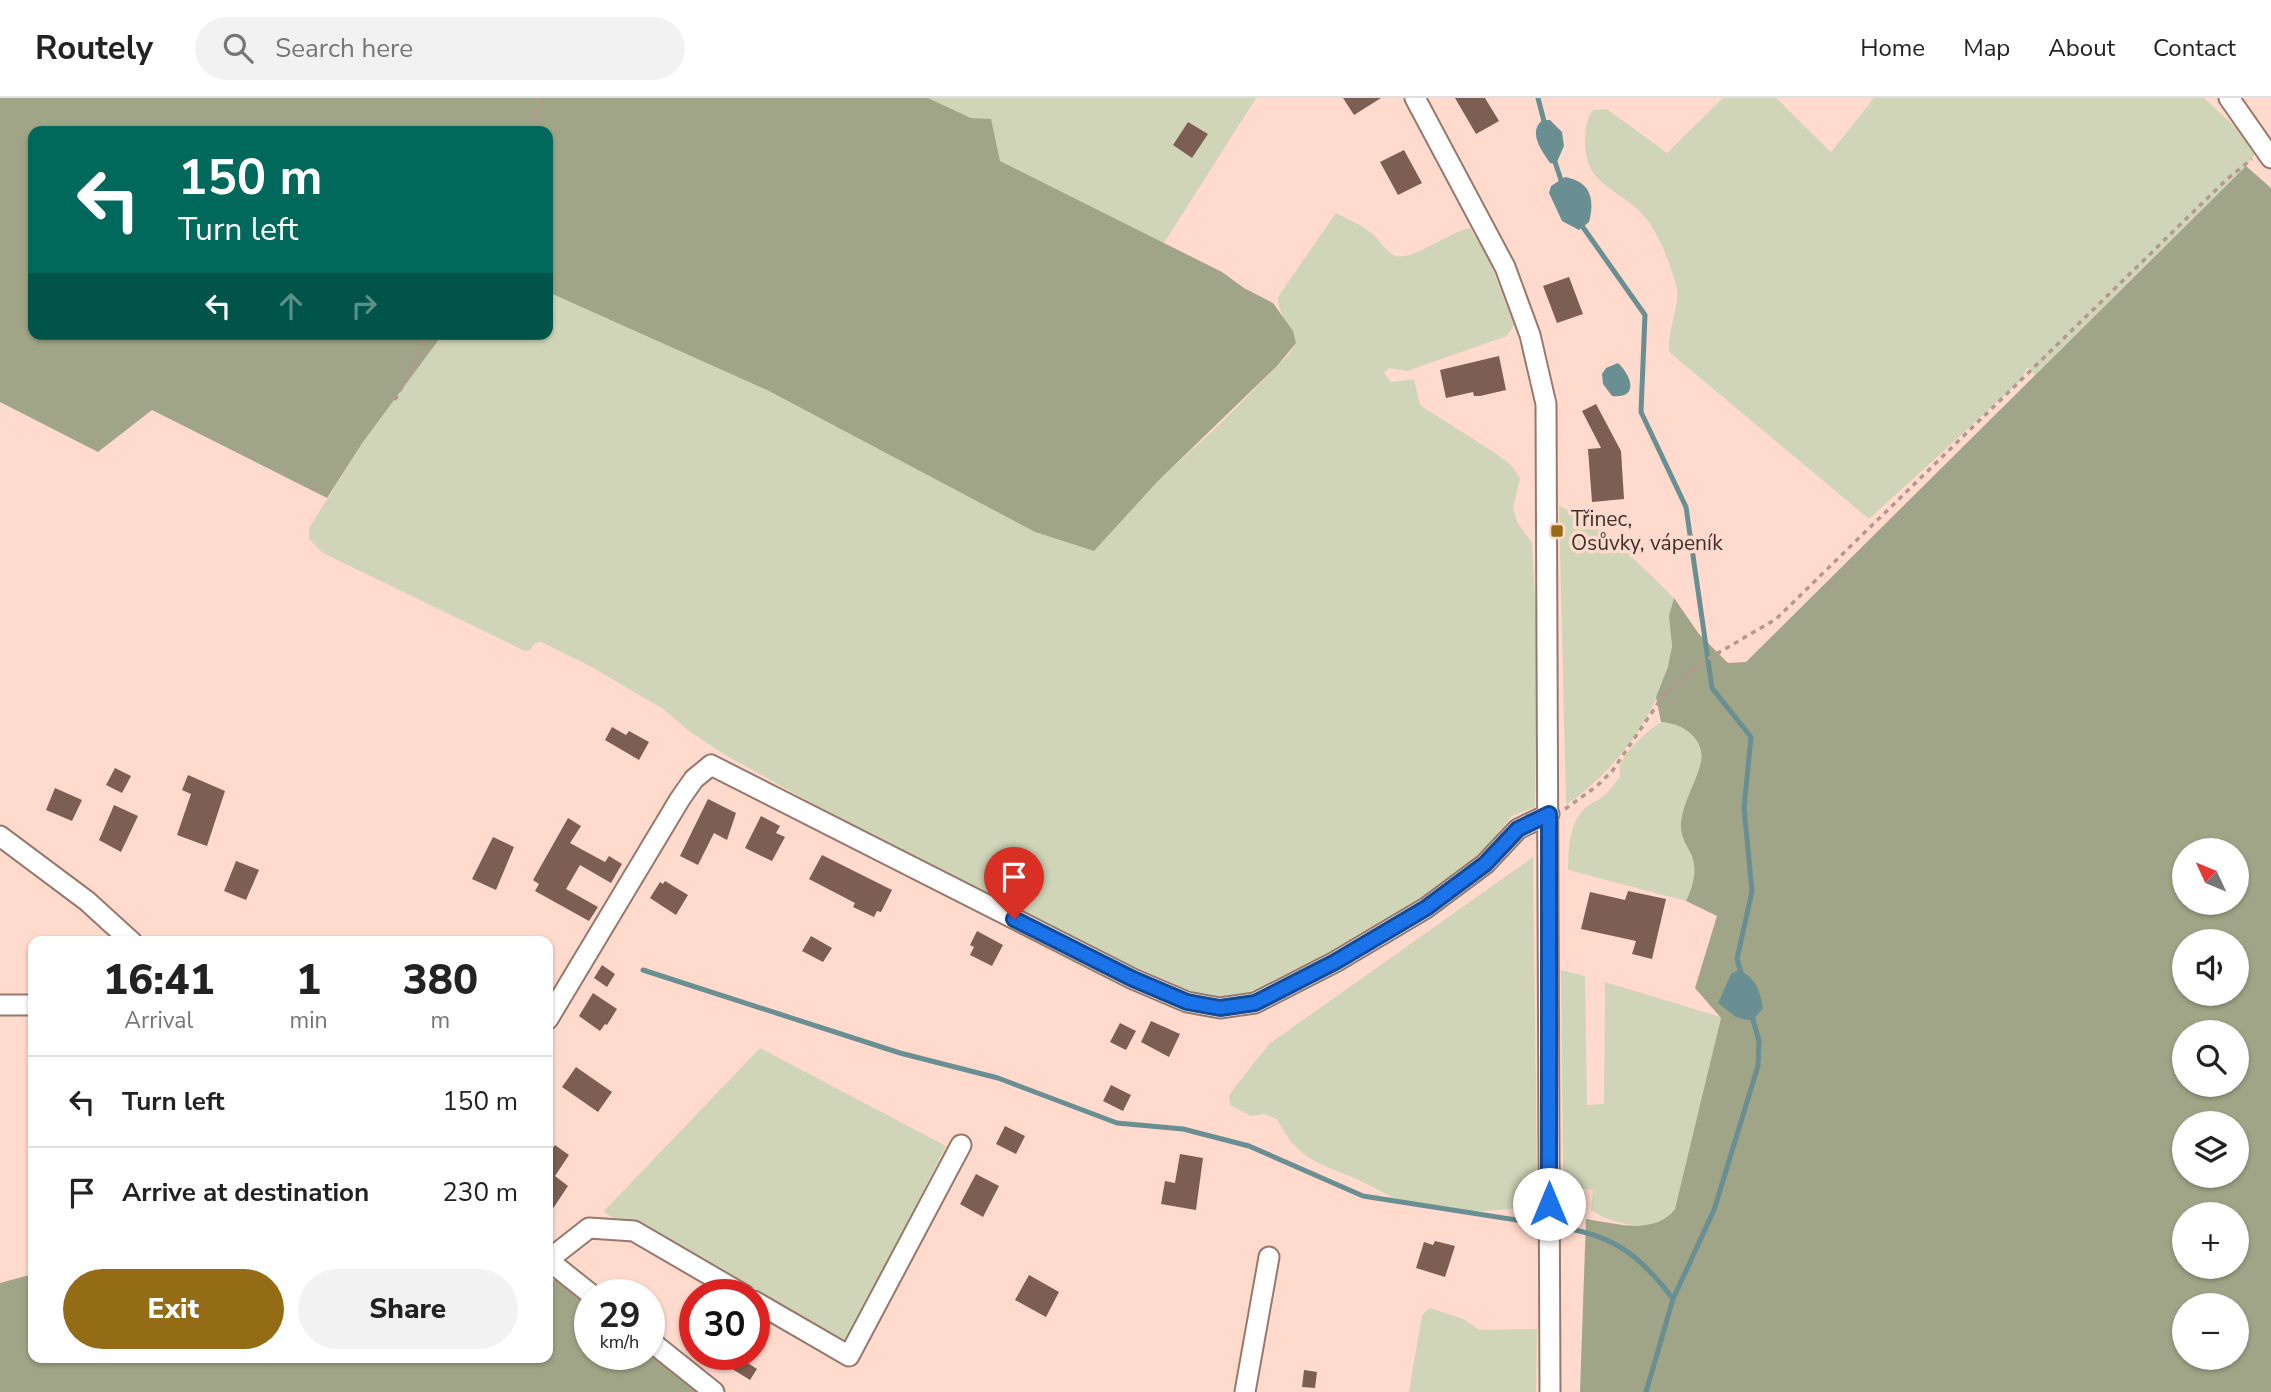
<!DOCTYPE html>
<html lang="en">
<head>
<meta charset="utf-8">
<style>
	:root { --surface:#fff; --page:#f2f2f2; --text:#222; --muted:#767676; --line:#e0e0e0; --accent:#946c15 }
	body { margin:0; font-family:"Nunito Sans",sans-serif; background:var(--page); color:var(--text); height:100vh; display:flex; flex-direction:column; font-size:26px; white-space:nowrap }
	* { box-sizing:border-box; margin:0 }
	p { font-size:23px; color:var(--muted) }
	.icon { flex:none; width:38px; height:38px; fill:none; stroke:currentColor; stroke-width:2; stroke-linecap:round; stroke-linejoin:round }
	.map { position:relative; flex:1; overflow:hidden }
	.side { position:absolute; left:28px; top:838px; width:525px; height:427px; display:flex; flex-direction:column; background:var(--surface); border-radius:14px; box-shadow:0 2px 5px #0004 }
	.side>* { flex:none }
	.guide { position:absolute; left:28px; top:28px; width:525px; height:214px; border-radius:14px; box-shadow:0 2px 5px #0004; background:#00695c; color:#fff; overflow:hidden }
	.needle { width:46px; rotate:314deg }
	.controls { position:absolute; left:2172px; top:740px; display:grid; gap:14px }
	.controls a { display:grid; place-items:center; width:77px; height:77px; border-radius:50%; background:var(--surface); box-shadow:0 2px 5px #0004; font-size:35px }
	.speed { position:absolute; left:574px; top:1181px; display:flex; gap:14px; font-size:35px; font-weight:700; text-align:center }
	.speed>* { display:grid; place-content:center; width:91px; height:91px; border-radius:50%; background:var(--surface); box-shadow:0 2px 5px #0004; line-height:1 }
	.speed small { font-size:18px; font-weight:400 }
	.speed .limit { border:10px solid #d22; background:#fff; color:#111 }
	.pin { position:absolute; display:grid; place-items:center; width:60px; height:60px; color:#fff; margin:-72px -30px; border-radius:50% 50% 50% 0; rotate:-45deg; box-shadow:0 0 7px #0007 }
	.pin .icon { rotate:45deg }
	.me { position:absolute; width:77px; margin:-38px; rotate:0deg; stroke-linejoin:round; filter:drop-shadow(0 0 5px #0008) }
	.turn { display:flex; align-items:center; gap:24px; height:147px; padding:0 35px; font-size:32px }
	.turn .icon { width:91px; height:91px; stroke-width:2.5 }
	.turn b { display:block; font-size:49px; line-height:60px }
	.lanes { display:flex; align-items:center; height:66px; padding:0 35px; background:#0003; justify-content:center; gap:35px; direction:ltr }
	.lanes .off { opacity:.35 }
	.eta { display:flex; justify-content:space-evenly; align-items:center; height:119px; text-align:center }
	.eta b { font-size:42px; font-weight:800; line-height:49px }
	.action { display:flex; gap:14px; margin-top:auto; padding:14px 35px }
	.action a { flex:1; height:80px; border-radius:42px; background:var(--accent); color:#fff; font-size:28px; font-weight:800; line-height:80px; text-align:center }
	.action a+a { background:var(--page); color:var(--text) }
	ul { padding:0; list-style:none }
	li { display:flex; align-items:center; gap:21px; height:91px; padding:0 35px; border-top:2px solid var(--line) }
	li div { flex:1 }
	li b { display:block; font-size:26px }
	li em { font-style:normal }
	header { display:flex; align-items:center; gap:42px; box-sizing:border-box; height:98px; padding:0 35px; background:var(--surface); border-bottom:2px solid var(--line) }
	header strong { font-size:33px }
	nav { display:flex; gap:38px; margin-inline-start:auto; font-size:24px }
	.search { width:490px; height:63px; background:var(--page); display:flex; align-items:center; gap:18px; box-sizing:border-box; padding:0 24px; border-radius:38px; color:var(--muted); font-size:26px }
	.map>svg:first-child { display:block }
	.green { fill:#d0d5b7 }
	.forest { fill:#a0a587; fill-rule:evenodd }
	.water { fill:#698f93 }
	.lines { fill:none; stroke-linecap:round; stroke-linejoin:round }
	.stream { stroke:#698f93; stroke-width:5 }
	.building { fill:#7c5e53 }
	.minor-casing { stroke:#98786c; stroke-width:23 }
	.path { stroke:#b4988e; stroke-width:3.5; stroke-dasharray:5 5; stroke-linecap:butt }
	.minor { stroke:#fff; stroke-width:19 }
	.route-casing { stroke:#114b97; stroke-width:18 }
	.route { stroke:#1a73e8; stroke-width:12 }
	.poi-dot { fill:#946c15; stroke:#ffdacd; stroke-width:2.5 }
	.labels { text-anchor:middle; stroke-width:7; stroke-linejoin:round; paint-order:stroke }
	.poi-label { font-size:21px; fill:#3e302b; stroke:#ffdacd; text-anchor:start }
</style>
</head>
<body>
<header>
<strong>Routely</strong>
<div class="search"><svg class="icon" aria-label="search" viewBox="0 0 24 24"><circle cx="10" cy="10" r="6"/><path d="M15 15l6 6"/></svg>Search here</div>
<nav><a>Home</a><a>Map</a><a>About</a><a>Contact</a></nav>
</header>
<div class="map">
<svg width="2271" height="1294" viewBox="0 0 2271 1294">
	<rect width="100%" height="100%" fill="#ffdacd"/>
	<path class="green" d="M928 0H1256L1164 145 999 63 991 22 971 20Z
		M1723 0H1776L1831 54 1874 0H2204L2259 51 2246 68 2035 277 2028 269 2019 284 1869 421 1669 254C1667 234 1680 205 1677 191 1672 170 1658 133 1644 118 1621 91 1583 88 1585 41 1586 29 1586 22 1593 12L1607 11 1667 55Z
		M1336 115C1347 121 1360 126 1370 134 1379 140 1384 152 1394 157 1409 166 1450 133 1470 130L1489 162 1514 227 1507 238 1407 273 1389 270 1384 275 1391 284 1414 281 1420 307 1498 357 1511 367 1520 380 1513 410 1518 426 1532 444 1537 533 1535 709 1512 718 1477 761 1373 835 1265 891 1246 897 1221 899 1203 897 1179 889 1110 858 868 736 725 657 689 633 663 611 590 568 541 544 535 545 530 552 525 553 323 455 309 441V430L363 344 443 236H548V194L767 292 1035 434 1094 453 1158 383 1219 327 1289 256 1296 245C1291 228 1278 217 1278 199Z
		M1559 408 1596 424 1674 500C1667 526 1676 545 1668 570 1652 624 1612 676 1566 707Z
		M1661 624C1682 625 1705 640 1701 664 1696 686 1680 708 1681 731 1682 741 1687 748 1691 756 1698 771 1693 789 1686 803L1568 772C1569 749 1568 726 1586 709 1591 705 1596 704 1601 700 1608 695 1614 686 1620 679 1620 675 1619 671 1620 668 1624 654 1649 631 1661 624Z
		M1533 759 1537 1074 1535 1108C1498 1113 1448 1117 1412 1107 1391 1101 1370 1086 1349 1078 1312 1063 1296 1058 1277 1021L1264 1016 1251 1018 1230 1007 1229 997 1269 946Z
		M1561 872 1585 878 1587 1007 1604 1006 1605 884 1721 919 1678 1104C1664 1138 1615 1129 1591 1112L1593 1092 1567 1088 1563 1085Z
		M760 950 946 1048 844 1249 603 1114Z
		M1430 1210 1463 1221 1480 1232 1537 1231 1536 1294H1409L1422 1217Z"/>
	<path class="forest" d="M0 0H928L971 20 991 21 1000 63 1222 174 1244 190 1273 205 1293 233 1296 245 1277 268 1158 383 1094 453 1035 434 767 292 548 194V33H33V236H443L363 344 327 400 152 312 98 354 0 304Z
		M2246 68 2271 90V1294H1580L1586 1121C1614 1125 1654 1138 1675 1111L1721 920 1695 890 1717 818 1686 803C1693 789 1698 771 1691 756 1687 748 1682 741 1681 731 1680 708 1696 686 1701 664 1705 640 1682 625 1661 624L1656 599 1668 569 1672 548 1669 518 1674 500 1699 536 1728 565 1746 564ZM2184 752H2236V805H2184ZM2184 844H2236V896H2184ZM2184 934H2236V987H2184ZM2184 1026H2236V1078H2184ZM2184 1116H2236V1169H2184ZM2184 1208H2236V1260H2184Z
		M33 1176V1260H548V1186L559 1179 590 1204V1256H649V1253L698 1294H0V1185Z"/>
	<path class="water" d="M1543 22H1550L1562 34 1564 48 1556 66 1550 65C1542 53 1527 34 1543 22Z
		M1565 79C1591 84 1595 101 1589 124L1579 132 1562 123 1549 95 1551 88Z
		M1618 265C1632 278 1639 301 1612 298L1603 286 1602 276 1606 270Z
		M1738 872C1756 879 1760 893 1763 910L1752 923 1736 919 1718 905 1731 876Z"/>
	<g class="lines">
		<path class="stream" d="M1538 0 1545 27
			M1554 61 1563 88
			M1580 125 1645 217 1641 314 1686 409 1712 590 1751 639 1744 710 1752 793 1737 861 1742 878
			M643 872 900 955 998 980 1117 1025 1183 1031 1249 1048 1363 1098 1535 1125
			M1564 1130C1616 1138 1642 1160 1673 1201
			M1646 1294 1673 1201 1714 1112 1758 968 1759 943 1752 918"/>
	</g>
	<path class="building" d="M1343 0H1381L1354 17Z
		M1455 0H1485L1499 23 1476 36Z
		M1188 24 1208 36 1192 60 1173 47Z
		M1404 52 1422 85 1398 97 1380 64Z
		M1569 179 1583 216 1557 225 1543 188Z
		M1499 258 1506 292 1480 298H1474L1473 294 1446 300 1440 272Z
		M1596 306 1621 353 1624 401 1592 404 1588 351 1601 350 1582 313Z
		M612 629 626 637 629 633 649 644 639 662 605 642Z
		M115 670 131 678 122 695 106 687Z
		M188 677 225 693 207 748 177 737 191 696 182 692Z
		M55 690 82 702 72 723 46 712Z
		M708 701 736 715 727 742 714 735 698 767 680 758Z
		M114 707 138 718 121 754 99 742Z
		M761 718 780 728 776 735 785 739 772 763 745 750Z
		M568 720 581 728 570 745 605 764 609 758 622 766 611 785 580 767 566 791 598 809 589 823 535 793 539 786 533 782Z
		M493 739 514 749 496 792 472 781Z
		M822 757 892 792 881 814 877 813 874 819 853 809 855 805 809 781Z
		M236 763 259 772 246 802 224 793Z
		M665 783 688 797 676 817 650 800 660 784 663 786Z
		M1628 793 1666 801 1652 861 1632 856 1636 843 1581 831 1590 794 1625 802Z
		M977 833 1003 847 992 868 970 857 974 849 970 847Z
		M811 838 832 850 823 864 802 853Z
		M602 867 615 876 607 889 594 880Z
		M593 895 617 911 607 927 605 926 600 933 579 918Z
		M1151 923 1180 936 1169 959 1141 944Z
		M1120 925 1136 933 1126 952 1110 944Z
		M576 969 612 994 598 1014 562 989Z
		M1111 987 1131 997 1123 1013 1103 1003Z
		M1005 1028 1025 1038 1016 1056 996 1046Z
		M555 1047 569 1057 555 1078 568 1088 548 1118V1057Z
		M1180 1056 1203 1060 1196 1112 1161 1106 1165 1083 1175 1085Z
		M976 1076 999 1088 983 1119 960 1106Z
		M1435 1143 1455 1148 1445 1179 1416 1170 1424 1144 1433 1147Z
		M1029 1177 1059 1194 1046 1219 1015 1202Z
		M737 1258 757 1271 750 1282 729 1269Z
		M1304 1272 1317 1274 1315 1290 1302 1289Z"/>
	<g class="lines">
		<g class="minor-casing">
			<path id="minor" d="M1415 0 1505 169 1530 237 1546 306 1550 1294
				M2229 0 2271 60
				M0 738 87 803 132 844
				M0 907H33
				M548 921 680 701 694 681 711 667 1133 881 1187 904 1220 910 1255 905 1335 864 1426 810 1485 766 1518 731 1549 716
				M548 1162 589 1130 634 1133 744 1197
				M548 1162 592 1197
				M754 1203 849 1258 961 1047
				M649 1242 714 1294
				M1245 1294 1269 1159"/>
		</g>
		<path class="path" d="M528 33 544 0
			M395 302 430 236
			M1565 711 1597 688 1613 672 1665 595 1701 565 1776 521 2227 81 2252 61"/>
		<use href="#minor" class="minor"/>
	</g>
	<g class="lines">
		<g class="route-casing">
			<path id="route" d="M1014 821 1133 881 1187 904 1220 910 1255 905 1335 864 1426 810 1485 766 1518 731 1549 716V1106"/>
		</g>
		<use href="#route" class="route"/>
	</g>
	<rect class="poi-dot" x="1550" y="426" width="14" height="14" rx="3.5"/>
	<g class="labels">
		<g class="poi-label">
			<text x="1571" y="428">Třinec,<tspan x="1571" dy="24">Osůvky, vápeník</tspan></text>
		</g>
	</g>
</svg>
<div class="controls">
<a><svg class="needle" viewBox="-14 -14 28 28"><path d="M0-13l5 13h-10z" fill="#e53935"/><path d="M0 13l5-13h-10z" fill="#767676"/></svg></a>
<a><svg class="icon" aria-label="sound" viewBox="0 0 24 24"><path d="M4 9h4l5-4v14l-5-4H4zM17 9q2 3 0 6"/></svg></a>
<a><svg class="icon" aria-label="search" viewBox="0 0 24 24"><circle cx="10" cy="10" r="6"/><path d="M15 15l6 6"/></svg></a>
<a><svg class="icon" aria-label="layers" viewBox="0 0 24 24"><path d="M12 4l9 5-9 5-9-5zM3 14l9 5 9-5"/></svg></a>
<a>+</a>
<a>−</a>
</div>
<div class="speed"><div>29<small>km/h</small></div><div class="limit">30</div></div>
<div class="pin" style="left:1014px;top:821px;background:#d93025"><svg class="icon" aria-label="arrive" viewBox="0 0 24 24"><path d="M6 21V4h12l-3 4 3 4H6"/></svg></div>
<svg class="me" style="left:1549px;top:1106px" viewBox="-20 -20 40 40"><circle r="19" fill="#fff"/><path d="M0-13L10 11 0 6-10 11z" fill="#1a73e8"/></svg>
<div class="guide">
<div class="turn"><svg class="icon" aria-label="left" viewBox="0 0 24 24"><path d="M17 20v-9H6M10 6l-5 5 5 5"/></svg><div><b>150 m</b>Turn left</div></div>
<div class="lanes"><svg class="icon" aria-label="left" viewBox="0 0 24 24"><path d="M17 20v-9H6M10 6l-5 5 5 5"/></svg><svg class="icon off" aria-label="ahead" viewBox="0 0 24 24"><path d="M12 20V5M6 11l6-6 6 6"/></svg><svg class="icon off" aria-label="right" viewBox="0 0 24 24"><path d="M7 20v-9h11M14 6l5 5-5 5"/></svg></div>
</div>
<section class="side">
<div class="eta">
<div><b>16:41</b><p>Arrival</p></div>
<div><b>1</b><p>min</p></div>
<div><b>380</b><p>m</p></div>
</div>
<ul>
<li><svg class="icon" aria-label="left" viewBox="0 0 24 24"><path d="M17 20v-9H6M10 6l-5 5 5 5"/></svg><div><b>Turn left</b></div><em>150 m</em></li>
<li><svg class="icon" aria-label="arrive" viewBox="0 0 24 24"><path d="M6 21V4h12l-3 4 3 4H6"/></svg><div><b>Arrive at destination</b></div><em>230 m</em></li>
</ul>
<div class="action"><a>Exit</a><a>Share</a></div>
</section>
</div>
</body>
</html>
